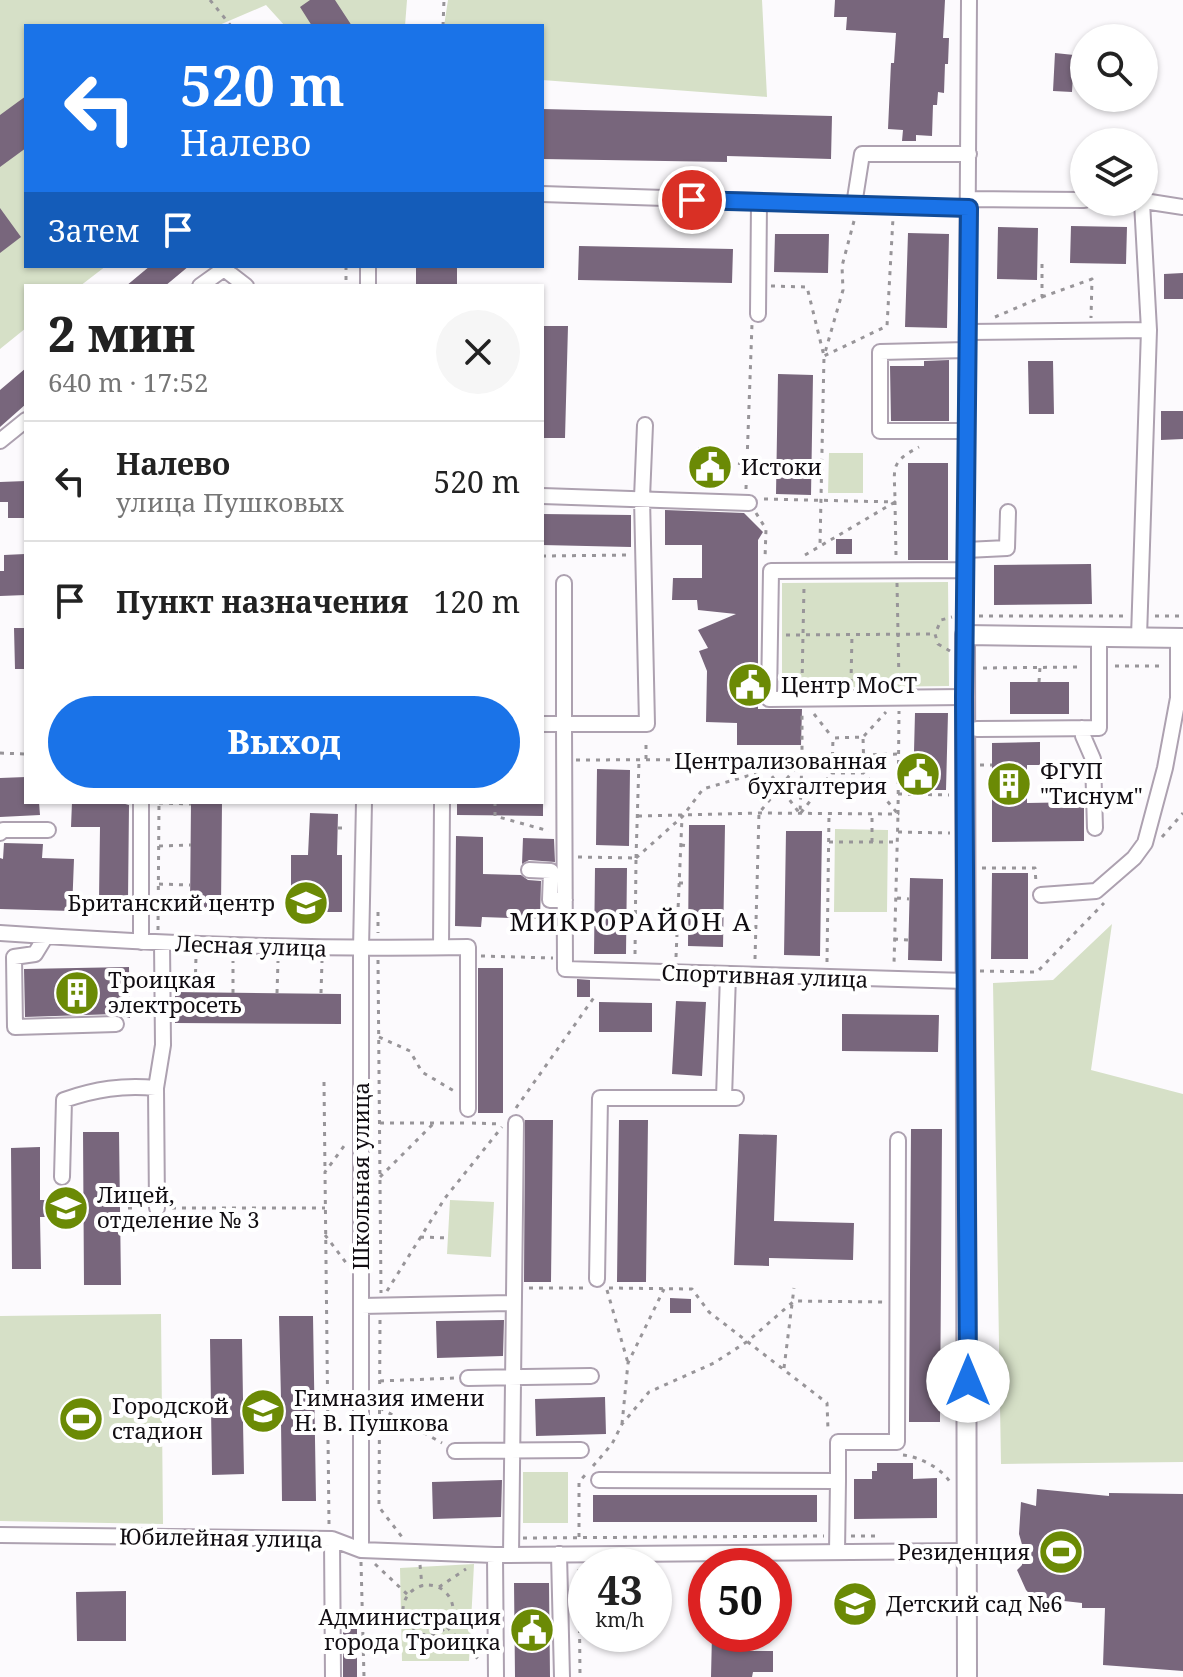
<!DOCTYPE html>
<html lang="ru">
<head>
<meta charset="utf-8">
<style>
	:root { --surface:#fff; --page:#f6f6f6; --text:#222; --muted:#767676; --line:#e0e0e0; --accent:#1a73e8 }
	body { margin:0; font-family:"Noto Serif",serif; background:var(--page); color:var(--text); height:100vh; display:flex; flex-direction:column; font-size:30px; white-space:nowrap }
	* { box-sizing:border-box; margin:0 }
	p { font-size:26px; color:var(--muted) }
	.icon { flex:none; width:44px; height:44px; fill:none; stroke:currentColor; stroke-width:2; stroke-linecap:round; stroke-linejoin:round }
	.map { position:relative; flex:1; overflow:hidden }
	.details { position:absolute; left:24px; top:284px; width:520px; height:520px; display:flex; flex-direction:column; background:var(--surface); border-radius:0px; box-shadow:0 2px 6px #0004 }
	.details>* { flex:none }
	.banner { position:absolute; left:24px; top:24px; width:520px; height:244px; border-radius:0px; box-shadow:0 2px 6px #0004; background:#1a73e8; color:#fff; overflow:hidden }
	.fabs { position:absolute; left:1070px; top:24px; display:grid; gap:16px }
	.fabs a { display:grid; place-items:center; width:88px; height:88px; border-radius:50%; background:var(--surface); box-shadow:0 2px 6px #0004; font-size:40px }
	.speed { position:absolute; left:568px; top:1548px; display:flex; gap:16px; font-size:40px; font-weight:700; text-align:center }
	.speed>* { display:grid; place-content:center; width:104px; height:104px; border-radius:50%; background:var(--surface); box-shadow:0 2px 6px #0004; line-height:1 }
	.speed small { font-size:20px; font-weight:400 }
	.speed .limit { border:12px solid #d22; background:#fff; color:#111 }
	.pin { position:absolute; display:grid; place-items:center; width:68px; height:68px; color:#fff; margin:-34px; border:4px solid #fff; border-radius:50%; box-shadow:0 2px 8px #0007 }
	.me { position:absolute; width:88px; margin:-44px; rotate:0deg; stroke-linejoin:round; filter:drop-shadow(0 0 6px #0008) }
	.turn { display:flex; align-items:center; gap:28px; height:168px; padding:0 24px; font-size:36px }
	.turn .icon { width:104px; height:104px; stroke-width:2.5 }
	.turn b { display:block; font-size:56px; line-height:68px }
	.then { display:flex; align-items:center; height:76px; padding:0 24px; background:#0003; gap:16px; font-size:30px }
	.round { display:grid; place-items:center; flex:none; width:84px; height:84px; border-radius:42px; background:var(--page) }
	.headline { display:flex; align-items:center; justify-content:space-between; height:136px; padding:0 24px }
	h1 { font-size:48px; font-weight:800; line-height:60px }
	.primary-button { display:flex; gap:16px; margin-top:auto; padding:16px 24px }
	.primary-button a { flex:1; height:92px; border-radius:48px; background:var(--accent); color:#fff; font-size:32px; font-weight:800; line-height:92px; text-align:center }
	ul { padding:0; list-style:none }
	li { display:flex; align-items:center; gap:24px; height:120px; padding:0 24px; border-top:2px solid var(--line) }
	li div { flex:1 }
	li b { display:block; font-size:30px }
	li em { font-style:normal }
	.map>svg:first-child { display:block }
	.green { fill:#d6e0c7 }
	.building { fill:#78667c }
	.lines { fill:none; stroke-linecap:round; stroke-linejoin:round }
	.minor-casing { stroke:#ada1b0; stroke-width:18 }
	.major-casing { stroke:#ada1b0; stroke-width:22 }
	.path { stroke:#989599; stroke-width:3; stroke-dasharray:4 6; stroke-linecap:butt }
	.minor { stroke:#fff; stroke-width:14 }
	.major { stroke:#fff; stroke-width:18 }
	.route-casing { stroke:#114b97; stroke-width:20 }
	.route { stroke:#1a73e8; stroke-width:14 }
	.labels { text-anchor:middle; stroke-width:8; stroke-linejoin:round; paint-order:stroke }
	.poi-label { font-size:22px; fill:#110d12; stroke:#fff; text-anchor:start }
	.street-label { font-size:22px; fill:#110d12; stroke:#fff }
	.quarter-label { font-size:26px; letter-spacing:2px; fill:#110d12; stroke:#fff }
</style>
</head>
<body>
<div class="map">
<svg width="1183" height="1677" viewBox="0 0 1183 1677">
	<rect width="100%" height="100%" fill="#fcfafd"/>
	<path class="green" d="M0 0H407L405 26H285L266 5 217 26H26V266H106L80 286H26V328L0 349Z
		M448 0H762L767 97 542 80V26H444Z
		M829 453H863V493H828Z
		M948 582 949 686 782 688V583Z
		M835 829 888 830 887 912H834Z
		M1112 924 1091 1070 1183 1094V1462L1001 1464 993 983 1053 980Z
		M450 1200 494 1202 491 1257 447 1254Z
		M161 1314 163 1524 0 1521V1316Z
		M523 1472H568V1523H523Z
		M474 1564 469 1661H402L400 1568Z"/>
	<path class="building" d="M310 0H335L352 26H312L300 7Z
		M835 0H945L943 38H949L948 64H945L944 93 938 92 937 105H933L932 136 916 135V141H902L903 130 888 129 891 63H894L896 33 846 30 847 17H834Z
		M1055 53 1074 55 1072 92 1053 91Z
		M26 96V148L0 167V115Z
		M542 109 832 116 831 159 727 156V162L542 159Z
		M0 208 21 237 0 253Z
		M1071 226 1127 227 1126 264 1070 263Z
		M998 227 1038 228 1037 280 997 279Z
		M908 233 949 234 947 328 905 327Z
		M775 234H829L828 273 774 272Z
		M579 246 733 249 732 283 578 280Z
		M150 266H189L165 286H126Z
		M416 266H457V286H416Z
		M1183 273V299H1164V274Z
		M542 326H568L565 438H542Z
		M949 360V421H891L890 366H924V361Z
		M1028 361H1053L1054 414H1029Z
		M26 368V404L0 427V390Z
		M778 374 813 375 811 495 776 494Z
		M1161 411H1183V439L1161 440Z
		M698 447 719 448 718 477H698Z
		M908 463H948V560H908Z
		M26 481V518H8V502H0V482Z
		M665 510 744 513 763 532 758 540V709H802L801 745H737V723L706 722 707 671 699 651 708 648 698 630 736 614 698 610 697 600H672L673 578H702V545H665Z
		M542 514 631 515V547L542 545Z
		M836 539H852V554H836Z
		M25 554 26 595 0 596V571H4V555Z
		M1091 564 1092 604 994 605V565Z
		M14 628H26V669H15Z
		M1010 682H1069V714H1010Z
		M915 713H948L946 790H913Z
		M1040 742V765H1027V803L1084 802V841L992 842V743Z
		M597 769 630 770 629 846 596 845Z
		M26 777V802H39L40 815 0 817V778Z
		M72 802H118L129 805 128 900H99L100 827H71Z
		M191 802H222L221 908H190Z
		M457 802H543V816L457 815Z
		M310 813 338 814 337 855H342V912H291V855H308Z
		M689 825H725L723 947 688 946Z
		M786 831H822L820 956 784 955Z
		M456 836 483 837V874L521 875 528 880 541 881 540 919 482 917 481 927 455 926Z
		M523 838 554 839 555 862 529 860 522 864Z
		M4 843 43 844 42 858 74 859 72 911 0 909V858L3 859Z
		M595 868H627L626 954H594Z
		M992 873H1028V959H991Z
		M910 878 943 879 942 961 908 960Z
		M129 967 130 1018 116 1014 25 1017 24 969Z
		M478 968H503V1113H478Z
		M577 979 590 980V997H577Z
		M175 992 341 994V1024L175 1023Z
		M676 1001 706 1002 702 1076 672 1074Z
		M599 1002 652 1003V1032H599Z
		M842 1014 939 1015 938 1052 842 1051Z
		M525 1120H553L551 1282H524Z
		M619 1120H648L646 1282H617Z
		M911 1129H942L940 1422H909Z
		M83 1132H119L121 1285H84Z
		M739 1134 777 1135 774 1221 854 1223 853 1260 769 1258V1266L734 1265Z
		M40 1147V1200H48V1217H40L41 1269H12L11 1148Z
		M670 1298 691 1299V1313H670Z
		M279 1316H313L316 1501H282L281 1422H243L244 1474 212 1475 210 1339H242L243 1400 281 1399Z
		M504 1320 503 1356 437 1358 436 1321Z
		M605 1397 606 1434 536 1436 535 1399Z
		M877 1463H913V1479L937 1478V1518L854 1519V1479H872V1471H877Z
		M502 1480 501 1517 433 1519 432 1482Z
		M1037 1489 1109 1496V1493L1183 1494V1671L1103 1665 1105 1608H1082V1603L1046 1599 1040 1605 1026 1590 1017 1570 1022 1565 1023 1548 1019 1534 1021 1502 1036 1506Z
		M593 1495H817V1522H593Z
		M514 1583H549L550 1677H515Z
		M126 1591V1641H77L76 1592Z
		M343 1629H357V1677H343Z
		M712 1634H732V1651H773V1672H753L752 1677H711Z"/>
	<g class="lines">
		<g class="minor-casing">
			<path id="minor" d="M542 194 969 208
				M969 199 1084 200
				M1144 201 1183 207
				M1142 202 1149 330
				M854 205 862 154H969
				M224 269 246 286
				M200 286 228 266
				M368 286V266
				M758 314 759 203
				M968 332 1149 330 1139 637
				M645 425 642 498 647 724
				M967 431H880V352L967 350
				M0 441 26 420
				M542 496 749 503
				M966 550 1007 548 1008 512
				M965 635 969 0
				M964 697 769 699 771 571 966 570
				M542 724H564V583
				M647 724H564L565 969 966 981
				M1082 728 1083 736 1093 759 1095 828
				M977 729 1099 728V636
				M0 833 3 830H48
				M529 870 551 871 550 900H565
				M1041 895 1096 891 1134 858 1145 843 1165 768 1178 698V638
				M0 933C156 944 312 950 468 947V1109
				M46 936 35 954 14 957 15 1027 116 1024
				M141 942V802
				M441 947 442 802
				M156 1088 157 1208
				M724 1098 728 975
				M62 1177 64 1100C96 1089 122 1085 156 1088L163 1045 162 943
				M597 1279 600 1098H736
				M361 1306 513 1303
				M468 1378 591 1376
				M455 1451 581 1450
				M599 1480 838 1481 837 1552
				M838 1481V1442H897L898 1140
				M0 1535 332 1539 361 1550 495 1555 969 1551
				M332 1539 333 1677
				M361 1550V949L364 802
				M559 1554 562 1677
				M495 1555 496 1677
				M511 1555 516 1123"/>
		</g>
		<g class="major-casing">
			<path id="major" d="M967 1677 965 635 1183 638"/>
		</g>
		<path class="path" d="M210 0 231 26
			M443 26 444 0
			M854 221 842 266 843 290 824 356 887 326 893 218
			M346 266V286
			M771 286 807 287 824 356 820 545
			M1042 297 1092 279 1091 318
			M995 317 1042 297V260
			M718 462 747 464
			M746 489 752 324
			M764 499 895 502 896 555
			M756 513 766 529 765 559
			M805 555 895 502C895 469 888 463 919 447
			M542 556 630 555
			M897 583 899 683
			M979 616H1127
			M1155 616H1183
			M786 635 935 634
			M950 651 938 644 935 634 941 620 952 617
			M1115 666H1163
			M983 668 1083 667
			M1039 682 1040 667
			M802 683 804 587
			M851 683 852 634
			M814 714 832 737
			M864 736 886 712
			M0 753 26 754
			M863 755 899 754
			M646 759V739
			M576 760 833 759
			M760 760 800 814
			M980 765H992
			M864 773 863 737 833 738 832 773H864L898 814 894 964
			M898 794 949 795
			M495 802V816L549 831
			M159 803 191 804
			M638 816 759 813 898 814 899 711
			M338 828H348
			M898 832 950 833
			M1162 837 1183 813
			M829 842H897
			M872 842V814
			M681 845 689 846
			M159 846 191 845
			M578 857 636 858 635 956
			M636 858 682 817 703 789 802 760V711
			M636 858 639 761
			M982 868H1035L1036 883
			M679 883H688
			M159 884 190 885
			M897 898 909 899
			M378 912V933
			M678 922H687
			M158 930 159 802
			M626 933 635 932
			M894 939 909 940
			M481 956 553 958
			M676 957 682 817
			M755 959 759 813 802 760 800 814 832 773
			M378 960 381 1293
			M827 962 829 814
			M980 971 1037 972 1104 903
			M195 993 196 956
			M233 993V961
			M277 993 278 961
			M321 993 322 961
			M379 1037 410 1051 422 1072 454 1091
			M324 1082 325 1172
			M516 1108 595 996
			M380 1123H464
			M472 1123 500 1124
			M380 1177 434 1123
			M128 1208H145
			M172 1208H325
			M325 1235 347 1264
			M420 1237 448 1238
			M529 1288H585
			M609 1288 692 1289 709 1312 827 1403 828 1430
			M607 1290 628 1363
			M387 1291 445 1198 502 1127
			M380 1320 379 1507 402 1537
			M784 1368 794 1288
			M380 1381 456 1378
			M327 1407H346
			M380 1408 442 1443
			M622 1424 628 1363 664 1289
			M903 1455C920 1457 941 1468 950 1482
			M593 1466 612 1444 622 1424 649 1392 714 1363 748 1341 794 1301 884 1302
			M329 1524 325 1172 347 1142
			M851 1536H876
			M579 1537V1482L585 1475
			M523 1538 824 1536
			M361 1562 364 1677
			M375 1564 408 1595
			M420 1565 422 1586
			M579 1569 580 1677
			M403 1610a25 25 0 1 1 50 0a25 25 0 1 1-50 0Z
			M439 1587 466 1569
			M447 1627 480 1661"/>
		<use href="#minor" class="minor"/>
		<use href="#major" class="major"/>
	</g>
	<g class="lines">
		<g class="route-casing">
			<path id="route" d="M692 200 969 208 964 697 968 1381"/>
		</g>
		<use href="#route" class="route"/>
	</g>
	<defs>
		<g id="civic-disc" transform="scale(2.3)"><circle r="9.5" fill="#6b8a05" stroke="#fff"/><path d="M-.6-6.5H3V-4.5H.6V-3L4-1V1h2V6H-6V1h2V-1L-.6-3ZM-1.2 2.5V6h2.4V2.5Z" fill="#fff"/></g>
		<g id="building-disc" transform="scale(2.3)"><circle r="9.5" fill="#6b8a05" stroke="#fff"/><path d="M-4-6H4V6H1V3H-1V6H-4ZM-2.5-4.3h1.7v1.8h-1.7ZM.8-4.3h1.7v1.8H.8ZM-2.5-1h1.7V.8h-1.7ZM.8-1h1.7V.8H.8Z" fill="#fff"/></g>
		<g id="school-disc" transform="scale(2.3)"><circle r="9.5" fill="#6b8a05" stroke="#fff"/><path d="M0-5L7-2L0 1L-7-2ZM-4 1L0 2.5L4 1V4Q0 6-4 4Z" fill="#fff"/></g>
		<g id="stadium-disc" transform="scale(2.3)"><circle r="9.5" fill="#6b8a05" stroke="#fff"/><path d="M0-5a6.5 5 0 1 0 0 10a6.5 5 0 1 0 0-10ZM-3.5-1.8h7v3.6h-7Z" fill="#fff"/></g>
	</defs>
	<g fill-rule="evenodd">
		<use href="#civic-disc" x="710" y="467"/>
		<use href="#civic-disc" x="750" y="685"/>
		<use href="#civic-disc" x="918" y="774"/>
		<use href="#building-disc" x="1009" y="784"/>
		<use href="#school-disc" x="306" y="903"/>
		<use href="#building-disc" x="77" y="993"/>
		<use href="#school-disc" x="66" y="1208"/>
		<use href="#school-disc" x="263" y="1411"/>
		<use href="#stadium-disc" x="81" y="1419"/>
		<use href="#stadium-disc" x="1061" y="1552"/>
		<use href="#school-disc" x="855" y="1604"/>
		<use href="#civic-disc" x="532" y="1630"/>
	</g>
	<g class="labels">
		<g class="poi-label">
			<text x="741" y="475">Истоки</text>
			<text x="781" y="693">Центр МоСТ</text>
			<text x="887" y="769" text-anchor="end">Централизованная<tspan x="887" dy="25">бухгалтерия</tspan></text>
			<text x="1040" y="779">ФГУП<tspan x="1040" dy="25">"Тиснум"</tspan></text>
			<text x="275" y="911" text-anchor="end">Британский центр</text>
			<text x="108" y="988">Троицкая<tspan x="108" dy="25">электросеть</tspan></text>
			<text x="97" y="1203">Лицей,<tspan x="97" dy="25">отделение № 3</tspan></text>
			<text x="294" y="1406">Гимназия имени<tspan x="294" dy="25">Н. В. Пушкова</tspan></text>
			<text x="112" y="1414">Городской<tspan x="112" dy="25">стадион</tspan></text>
			<text x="1030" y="1560" text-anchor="end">Резиденция</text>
			<text x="886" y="1612">Детский сад №6</text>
			<text x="501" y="1625" text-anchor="end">Администрация<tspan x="501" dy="25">города Троицка</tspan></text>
		</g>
		<g class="street-label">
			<text transform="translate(251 946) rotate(2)" y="8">Лесная улица</text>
			<text transform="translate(765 976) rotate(2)" y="8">Спортивная улица</text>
			<text transform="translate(361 1176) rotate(-90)" y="8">Школьная улица</text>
			<text transform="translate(221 1538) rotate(1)" y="8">Юбилейная улица</text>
		</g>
		<g class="quarter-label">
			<text x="631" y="931">МИКРОРАЙОН А</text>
		</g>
	</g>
</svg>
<div class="fabs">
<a><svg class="icon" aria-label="search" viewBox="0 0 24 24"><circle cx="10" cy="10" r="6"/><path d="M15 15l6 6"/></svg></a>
<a><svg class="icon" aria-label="layers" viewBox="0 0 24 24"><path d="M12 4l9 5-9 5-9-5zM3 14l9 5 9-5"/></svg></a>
</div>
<div class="speed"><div>43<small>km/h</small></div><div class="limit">50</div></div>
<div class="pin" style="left:692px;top:200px;background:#d93025"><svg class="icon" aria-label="arrive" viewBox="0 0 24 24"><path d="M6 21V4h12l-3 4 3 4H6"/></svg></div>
<svg class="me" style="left:968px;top:1381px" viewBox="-20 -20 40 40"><circle r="19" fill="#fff"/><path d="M0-13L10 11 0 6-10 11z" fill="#1a73e8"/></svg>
<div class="banner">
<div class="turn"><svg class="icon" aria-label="left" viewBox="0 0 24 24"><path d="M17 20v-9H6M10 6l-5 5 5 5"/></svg><div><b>520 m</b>Налево</div></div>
<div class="then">Затем<svg class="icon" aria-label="arrive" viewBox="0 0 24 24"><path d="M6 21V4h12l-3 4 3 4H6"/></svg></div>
</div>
<section class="details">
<div class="headline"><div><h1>2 мин</h1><p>640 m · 17:52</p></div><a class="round"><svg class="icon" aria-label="close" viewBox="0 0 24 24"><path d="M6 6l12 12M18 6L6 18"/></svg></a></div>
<ul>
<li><svg class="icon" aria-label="left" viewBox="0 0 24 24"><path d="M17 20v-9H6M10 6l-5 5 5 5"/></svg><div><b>Налево</b><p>улица Пушковых</p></div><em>520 m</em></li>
<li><svg class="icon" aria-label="arrive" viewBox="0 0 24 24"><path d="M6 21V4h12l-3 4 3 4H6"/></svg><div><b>Пункт назначения</b></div><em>120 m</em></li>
</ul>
<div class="primary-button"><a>Выход</a></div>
</section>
</div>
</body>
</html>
